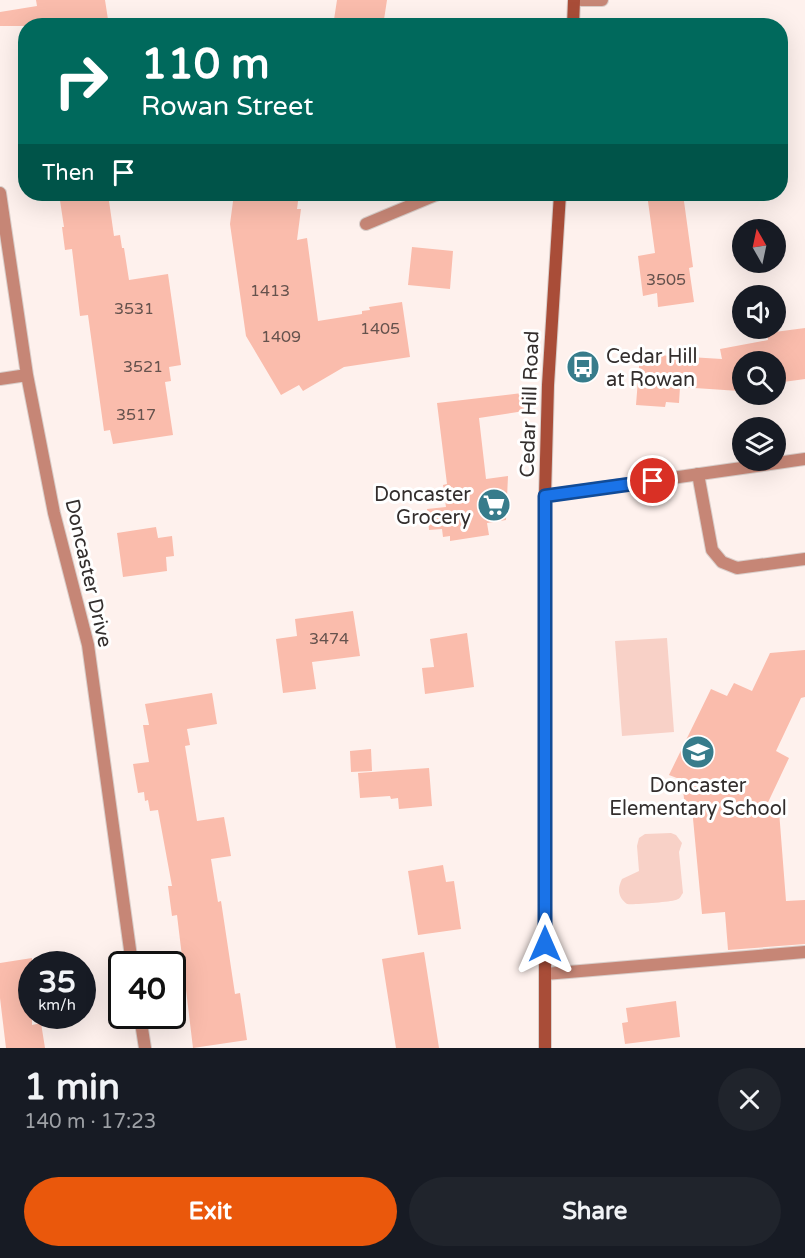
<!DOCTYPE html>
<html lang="en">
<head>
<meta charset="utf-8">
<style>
	:root { --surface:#171b24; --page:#20242c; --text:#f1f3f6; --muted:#9ea1a6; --accent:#ea580c }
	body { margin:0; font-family:"Varela Round",sans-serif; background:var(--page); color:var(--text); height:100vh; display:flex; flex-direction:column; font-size:22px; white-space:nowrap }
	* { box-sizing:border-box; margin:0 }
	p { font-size:20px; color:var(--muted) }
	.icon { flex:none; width:33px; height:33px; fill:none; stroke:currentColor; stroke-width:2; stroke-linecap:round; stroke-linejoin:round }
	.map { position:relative; height:1048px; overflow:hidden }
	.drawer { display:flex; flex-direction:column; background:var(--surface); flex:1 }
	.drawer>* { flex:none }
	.banner { position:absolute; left:18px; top:18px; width:770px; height:183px; border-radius:24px; box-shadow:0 6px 24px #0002; background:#00695c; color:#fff; overflow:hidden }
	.needle { width:39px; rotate:351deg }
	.buttons { position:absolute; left:732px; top:219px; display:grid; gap:12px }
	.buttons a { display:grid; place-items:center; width:54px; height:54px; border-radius:50%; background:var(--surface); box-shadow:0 6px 24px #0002; font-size:30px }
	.speed { position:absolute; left:18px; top:951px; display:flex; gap:12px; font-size:30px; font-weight:700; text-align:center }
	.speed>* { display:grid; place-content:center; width:78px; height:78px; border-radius:50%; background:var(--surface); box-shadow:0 6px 24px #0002; line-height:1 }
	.speed small { font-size:15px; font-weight:400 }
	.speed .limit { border:3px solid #111; border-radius:9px; background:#fff; color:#111 }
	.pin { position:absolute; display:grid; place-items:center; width:51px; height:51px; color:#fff; margin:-26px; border:3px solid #fff; border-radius:50%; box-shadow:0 2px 6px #0007 }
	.me { position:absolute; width:66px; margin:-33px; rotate:0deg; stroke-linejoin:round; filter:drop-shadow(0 0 4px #0008) }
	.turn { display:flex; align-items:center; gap:21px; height:126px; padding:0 24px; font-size:27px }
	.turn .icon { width:78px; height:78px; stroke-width:2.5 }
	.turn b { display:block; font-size:42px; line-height:51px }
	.then { display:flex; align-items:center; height:57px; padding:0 24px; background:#0003; gap:12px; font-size:22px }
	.round { display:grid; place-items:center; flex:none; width:63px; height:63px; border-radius:32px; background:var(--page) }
	.overview { display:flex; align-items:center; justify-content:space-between; height:102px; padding:0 24px }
	h1 { font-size:36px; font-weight:800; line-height:45px }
	.action { display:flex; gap:12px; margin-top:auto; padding:12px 24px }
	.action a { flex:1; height:69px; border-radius:36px; background:var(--accent); color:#fff; font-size:24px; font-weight:800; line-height:69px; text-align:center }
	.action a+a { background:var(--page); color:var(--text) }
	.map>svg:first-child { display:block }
	.green { fill:#f8d1c7 }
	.building { fill:#fabcac }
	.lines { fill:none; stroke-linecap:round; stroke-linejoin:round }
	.lane-casing { stroke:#d9ceca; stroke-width:14 }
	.street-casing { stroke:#d9ceca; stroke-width:14 }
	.secondary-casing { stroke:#d9ceca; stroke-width:14 }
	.lane { stroke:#c68676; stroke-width:12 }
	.street { stroke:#c68676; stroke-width:12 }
	.secondary { stroke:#a94d38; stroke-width:12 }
	.route-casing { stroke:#114b97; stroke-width:15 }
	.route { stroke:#1a73e8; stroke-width:10 }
	.labels { text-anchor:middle; stroke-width:6; stroke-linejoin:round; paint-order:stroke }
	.number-label { font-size:16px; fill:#65524d }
	.poi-label { font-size:20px; fill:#332e2d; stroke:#fff; text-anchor:start }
	.street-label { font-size:20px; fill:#332e2d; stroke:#fff }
</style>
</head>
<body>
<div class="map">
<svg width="805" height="1048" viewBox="0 0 805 1048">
	<rect width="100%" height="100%" fill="#fef1ed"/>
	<path class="green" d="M667 638 674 732 622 736 615 641Z
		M671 833 676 835 682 843 679 852 683 893C680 897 681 898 676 900 669 902 633 905 627 904 618 897 617 889 622 879L639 871 637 846 639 838 645 834Z"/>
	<path class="building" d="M36 0H105L109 26H0V12L37 6Z
		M337 0H387L383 26H333Z
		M59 194H108L114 236 120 235 122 248H124L129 280 168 274 181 365 169 367 171 381 165 382 173 435 113 444 110 430 104 431 88 315 80 316 72 249 65 250 62 227H64Z
		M234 194H299L297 209H301L297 240 307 238 318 321 362 314V311L370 310 369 307 402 302 410 357 344 367 303 391 299 385 281 395 246 336 230 224Z
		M647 194H683L693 267 689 268 694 302 658 307 657 293 643 296 638 256 655 253Z
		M412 247 453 251 450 289 408 285Z
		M805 328V379L776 383V362H742V387L738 388 739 391 680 387 679 403 666 402 665 407 636 405 640 354 722 359 720 349 768 340 767 333Z
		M522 393 524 411 479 418 486 479 508 476 506 520 487 523 489 535 450 541V536L443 537 442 529 429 530 427 509 446 507 443 485 447 484 437 403Z
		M156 527 158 538 172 536 174 556 166 557 167 571 123 577 117 533Z
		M353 611 360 656 312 662 316 689 283 693 276 639 297 636 295 619Z
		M467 633 474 687 425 694 422 668 434 667 430 639Z
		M805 650V697L801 698 776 751 789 758 763 813 779 811 786 901 805 900V944L728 950 725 912 702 914 692 808H685L682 780 669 775 711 689 727 696 734 683 752 691 770 653Z
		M212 693 217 724 187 729 190 745 185 746 197 821 224 817 231 856 211 859 218 902 221 901 235 994 240 993 247 1040 193 1048 177 915 172 916 168 886H172L158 810 150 811 148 800 145 801 144 792 138 793 133 764 149 762 143 725H149L145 704Z
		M371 749 372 771 351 772 350 751Z
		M429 768 432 806 399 809 398 798 391 799 390 796 360 798 358 773Z
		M443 865 446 882 454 881 461 929 418 935 408 871Z
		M424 952 439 1048H396L382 959Z
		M32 958V1025L41 1023 45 1048H6L0 998V963Z
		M676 1001 680 1037 625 1044 622 1023 628 1022 626 1008Z"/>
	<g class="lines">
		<g class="lane-casing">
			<path id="lane" d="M698 474 712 550 722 562 737 568 805 559
				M545 974 805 952"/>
		</g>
		<g class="street-casing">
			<path id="street" d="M581 0H602
				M0 193 27 375 54 513 88 645 132 964
				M366 224 438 194
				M0 379 27 375
				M545 496 805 459
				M140 1016 145 1048"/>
		</g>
		<g class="secondary-casing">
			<path id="secondary" d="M573 26 574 0
				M545 1048V496L548 385 560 194"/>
		</g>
		<use href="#lane" class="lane"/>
		<use href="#street" class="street"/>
		<use href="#secondary" class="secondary"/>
	</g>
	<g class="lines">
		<g class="route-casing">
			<path id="route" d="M545 944V496L653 481"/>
		</g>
		<use href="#route" class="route"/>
	</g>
	<defs>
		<g id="bus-disc" transform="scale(1.725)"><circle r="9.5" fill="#377c8b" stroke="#fff"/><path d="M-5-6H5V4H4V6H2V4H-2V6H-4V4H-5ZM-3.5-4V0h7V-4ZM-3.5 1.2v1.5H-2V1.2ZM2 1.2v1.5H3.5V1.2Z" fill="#fff"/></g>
		<g id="supermarket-disc" transform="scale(1.725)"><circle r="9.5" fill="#377c8b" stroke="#fff"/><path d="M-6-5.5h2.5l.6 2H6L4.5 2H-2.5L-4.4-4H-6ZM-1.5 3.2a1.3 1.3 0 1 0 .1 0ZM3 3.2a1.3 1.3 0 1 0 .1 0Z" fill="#fff"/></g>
		<g id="school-disc" transform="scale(1.725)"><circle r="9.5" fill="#377c8b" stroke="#fff"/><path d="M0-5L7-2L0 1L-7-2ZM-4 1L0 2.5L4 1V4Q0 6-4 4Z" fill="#fff"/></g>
	</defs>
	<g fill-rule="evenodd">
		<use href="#bus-disc" x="583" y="367"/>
		<use href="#supermarket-disc" x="494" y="505"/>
		<use href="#school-disc" x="698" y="752"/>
	</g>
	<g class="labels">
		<g class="number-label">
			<text x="666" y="285">3505</text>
			<text x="270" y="296">1413</text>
			<text x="134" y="314">3531</text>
			<text x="380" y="334">1405</text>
			<text x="281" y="342">1409</text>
			<text x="143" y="372">3521</text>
			<text x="136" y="420">3517</text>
			<text x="329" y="644">3474</text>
		</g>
		<g class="poi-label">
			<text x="606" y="363">Cedar Hill<tspan x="606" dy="23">at Rowan</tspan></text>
			<text x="471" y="501" text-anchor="end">Doncaster<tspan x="471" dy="23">Grocery</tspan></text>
			<text x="698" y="792" text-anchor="middle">Doncaster<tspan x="698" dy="23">Elementary School</tspan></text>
		</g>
		<g class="street-label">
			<text transform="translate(529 404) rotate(-88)" y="7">Cedar Hill Road</text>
			<text transform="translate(89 573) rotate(77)" y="7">Doncaster Drive</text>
		</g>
	</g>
</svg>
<div class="buttons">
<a><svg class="needle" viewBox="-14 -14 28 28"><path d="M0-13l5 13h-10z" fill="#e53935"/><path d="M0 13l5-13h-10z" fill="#9ea1a6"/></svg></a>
<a><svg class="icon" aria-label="sound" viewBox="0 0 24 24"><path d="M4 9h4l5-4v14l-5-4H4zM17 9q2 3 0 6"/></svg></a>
<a><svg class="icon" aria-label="search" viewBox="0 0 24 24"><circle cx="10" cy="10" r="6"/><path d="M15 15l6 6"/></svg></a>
<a><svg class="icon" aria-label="layers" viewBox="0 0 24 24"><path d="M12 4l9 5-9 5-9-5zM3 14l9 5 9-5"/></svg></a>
</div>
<div class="speed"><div>35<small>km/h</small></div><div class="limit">40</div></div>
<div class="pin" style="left:653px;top:481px;background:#d93025"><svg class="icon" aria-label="arrive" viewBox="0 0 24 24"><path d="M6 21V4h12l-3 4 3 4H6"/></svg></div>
<svg class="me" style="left:545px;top:944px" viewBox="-20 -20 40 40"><path d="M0-17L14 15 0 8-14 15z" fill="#1a73e8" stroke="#fff" stroke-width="4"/></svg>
<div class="banner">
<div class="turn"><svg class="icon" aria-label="right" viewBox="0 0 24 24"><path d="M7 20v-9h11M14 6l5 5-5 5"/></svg><div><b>110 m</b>Rowan Street</div></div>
<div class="then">Then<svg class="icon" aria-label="arrive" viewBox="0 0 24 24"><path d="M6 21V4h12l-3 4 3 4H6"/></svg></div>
</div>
</div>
<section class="drawer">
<div class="overview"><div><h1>1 min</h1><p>140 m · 17:23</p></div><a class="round"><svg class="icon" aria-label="close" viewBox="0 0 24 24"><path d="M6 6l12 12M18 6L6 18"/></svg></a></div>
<div class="action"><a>Exit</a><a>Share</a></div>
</section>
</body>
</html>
